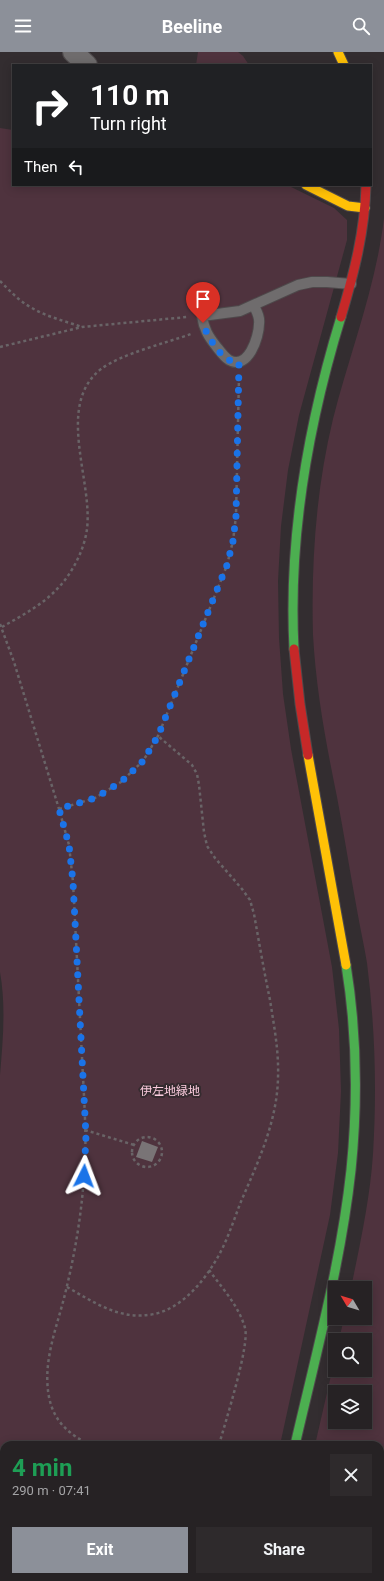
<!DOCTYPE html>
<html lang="en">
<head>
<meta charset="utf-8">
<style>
	:root { --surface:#262224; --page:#2e2a2c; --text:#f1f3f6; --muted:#a4a4a6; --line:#423f41; --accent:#8c9099 }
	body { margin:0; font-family:Roboto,"Noto Sans JP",sans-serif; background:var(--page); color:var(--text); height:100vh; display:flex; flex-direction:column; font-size:15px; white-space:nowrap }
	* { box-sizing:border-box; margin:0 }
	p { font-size:13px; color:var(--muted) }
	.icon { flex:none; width:22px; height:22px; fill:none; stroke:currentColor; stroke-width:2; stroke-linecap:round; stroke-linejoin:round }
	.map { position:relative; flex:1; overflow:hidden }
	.sheet { position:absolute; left:0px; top:1389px; width:384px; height:140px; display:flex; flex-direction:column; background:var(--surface); border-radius:12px 12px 0 0; box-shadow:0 2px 10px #0003,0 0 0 1px var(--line) }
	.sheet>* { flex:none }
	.banner { position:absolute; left:12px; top:12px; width:360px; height:122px; border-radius:0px; box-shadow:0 2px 10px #0003,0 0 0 1px var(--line); background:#202124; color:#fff; overflow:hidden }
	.needle { width:26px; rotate:308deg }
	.fabs { position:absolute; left:328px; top:1229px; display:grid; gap:8px }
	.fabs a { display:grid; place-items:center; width:44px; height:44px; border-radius:0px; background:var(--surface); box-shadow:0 2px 10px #0003,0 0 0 1px var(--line); font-size:20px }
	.pin { position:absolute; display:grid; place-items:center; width:34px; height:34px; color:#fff; margin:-41px -17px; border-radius:50% 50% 50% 0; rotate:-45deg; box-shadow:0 0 4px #0007 }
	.pin .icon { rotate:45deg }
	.me { position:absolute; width:44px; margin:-22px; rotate:3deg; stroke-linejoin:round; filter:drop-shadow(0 0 3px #0008) }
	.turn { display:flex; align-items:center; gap:14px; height:84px; padding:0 12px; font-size:18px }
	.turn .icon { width:52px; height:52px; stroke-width:2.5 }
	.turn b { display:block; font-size:28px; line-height:34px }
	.then { display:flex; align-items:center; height:38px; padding:0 12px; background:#0003; gap:8px; font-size:15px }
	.round { display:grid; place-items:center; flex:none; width:42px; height:42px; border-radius:0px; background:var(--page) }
	.headline { display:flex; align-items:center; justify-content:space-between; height:68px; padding:0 12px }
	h1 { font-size:24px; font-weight:700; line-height:30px; color:#1e9e55 }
	.primary-button { display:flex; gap:8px; margin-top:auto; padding:8px 12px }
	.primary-button a { flex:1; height:46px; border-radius:0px; background:var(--accent); color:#fff; font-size:16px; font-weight:700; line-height:46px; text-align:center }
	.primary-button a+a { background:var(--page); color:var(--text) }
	header { display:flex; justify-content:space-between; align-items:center; height:52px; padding:0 12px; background:var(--accent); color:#fff; font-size:18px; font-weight:700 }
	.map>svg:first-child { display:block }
	.green { fill:#4f333e; fill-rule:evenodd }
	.water { fill:#976a7c }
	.building { fill:#797476 }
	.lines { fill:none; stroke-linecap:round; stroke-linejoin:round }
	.lane-casing { stroke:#4e494b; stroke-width:12 }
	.street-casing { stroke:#4e494b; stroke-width:22 }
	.fast-casing { stroke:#4e494b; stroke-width:11 }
	.slow-casing { stroke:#4e494b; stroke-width:11 }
	.jam-casing { stroke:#4e494b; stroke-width:11 }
	.path { stroke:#696467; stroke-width:2.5; stroke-dasharray:3 3; stroke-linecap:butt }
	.lane { stroke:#6f6c6d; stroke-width:10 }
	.street { stroke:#6f6c6d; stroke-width:20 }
	.fast { stroke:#4caf50; stroke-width:9 }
	.slow { stroke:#ffc107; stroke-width:9 }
	.jam { stroke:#c62828; stroke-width:9 }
	.route { stroke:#1a73e8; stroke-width:7; stroke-dasharray:0 12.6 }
	.labels { text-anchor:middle; stroke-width:4; stroke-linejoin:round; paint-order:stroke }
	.park-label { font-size:12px; fill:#fcccde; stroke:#352b2f }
</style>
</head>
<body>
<header><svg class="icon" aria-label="menu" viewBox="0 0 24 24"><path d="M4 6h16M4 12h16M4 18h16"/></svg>Beeline<svg class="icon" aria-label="search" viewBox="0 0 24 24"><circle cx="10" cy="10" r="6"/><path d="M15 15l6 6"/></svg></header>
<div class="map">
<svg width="384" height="1529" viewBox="0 0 384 1529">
	<rect width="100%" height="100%" fill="#332d30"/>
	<path class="green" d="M198 0H238L243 4 249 13H196Z
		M0 76 13 78V133H287L334 156 347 168V188L299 363 288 418 281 474 278 529 279 586 283 642 291 697 332 915 339 977 341 1039 338 1101 330 1163 280 1393H4V1457L0 1455V1023C3 988 6 954 0 920Z
		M384 166V1529H285L286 1525H380V1393H315L335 1306V1318H365V1288H339L344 1266H365V1236H351C360 1192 370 1147 373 1102 377 1038 375 974 367 911 364 893 360 875 357 858 350 820 344 782 337 745 326 691 316 638 313 583 311 511 316 437 333 367 350 300 376 235 384 166ZM335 1340H365V1370H335Z"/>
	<path class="water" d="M44 1525H111L122 1529H44Z"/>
	<path class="building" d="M142 1089 158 1095 152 1110 136 1105Z"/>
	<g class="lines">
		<g class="lane-casing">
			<path id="lane" d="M254 254C257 260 260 265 259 272 259 285 248 319 229 308 224 305 220 299 216 294 208 284 204 277 202 264L240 259 298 233 312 230H327L351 232"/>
		</g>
		<g class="street-casing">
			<path id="street" d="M73 0 87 13"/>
		</g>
		<g class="fast-casing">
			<path id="fast" d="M294 597C288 483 308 373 341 265
				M295 1393C316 1302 341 1211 351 1118 358 1049 357 981 346 913"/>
		</g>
		<g class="slow-casing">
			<path id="slow" d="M338 0 344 13
				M306 133 348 154 365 156
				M308 703 346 913"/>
		</g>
		<g class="jam-casing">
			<path id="jam" d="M341 265C354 221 365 179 366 133
				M294 597 300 652 308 703
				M265 1529 266 1525"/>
		</g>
		<path class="path" d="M0 229C10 239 19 249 32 256 47 265 65 269 82 275
			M0 295 82 275 187 265
			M0 572 14 610 59 757 69 793 73 830C76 888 79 947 82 1005 84 1049 88 1093 83 1137 80 1171 74 1205 66 1238 58 1273 42 1308 49 1345 54 1370 69 1382 90 1393
			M2 575C19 565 37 556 52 542 70 526 84 500 87 477 93 428 55 353 101 317 121 302 166 291 191 282
			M59 757 95 746 121 730 143 709 158 684 218 536 227 513 233 489 236 464 239 325
			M85 1078 134 1093
			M132 1100a15 15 0 1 1 30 0a15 15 0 1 1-30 0Z
			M209 1218C222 1236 239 1254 245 1276 250 1293 225 1371 219 1393
			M67 1235C95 1251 121 1269 154 1262 179 1257 200 1234 213 1213 225 1195 232 1173 240 1152 257 1112 277 1071 278 1026 279 999 274 974 270 948 264 919 259 890 254 862L250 848 242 837 215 806 207 794 204 780 199 733 197 722 192 713 158 684
			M380 1498 384 1499
			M318 1525 335 1529
			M335 1529 336 1525"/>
		<use href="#lane" class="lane"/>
		<use href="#street" class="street"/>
		<use href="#fast" class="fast"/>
		<use href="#slow" class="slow"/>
		<use href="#jam" class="jam"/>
	</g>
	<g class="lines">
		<path class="route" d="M84 1124 86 1084 73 830 69 793 59 757 95 746 121 730 143 709 158 684 227 513 233 489 236 464 239 310C236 309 232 309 229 308 219 303 206 282 203 271"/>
	</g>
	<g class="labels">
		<g class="park-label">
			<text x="170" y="1043">伊左地緑地</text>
		</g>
	</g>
</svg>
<div class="fabs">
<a><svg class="needle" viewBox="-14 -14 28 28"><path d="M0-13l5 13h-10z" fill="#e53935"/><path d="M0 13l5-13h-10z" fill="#a4a4a6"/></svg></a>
<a><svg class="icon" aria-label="search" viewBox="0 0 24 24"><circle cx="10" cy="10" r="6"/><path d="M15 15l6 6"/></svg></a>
<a><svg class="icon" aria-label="layers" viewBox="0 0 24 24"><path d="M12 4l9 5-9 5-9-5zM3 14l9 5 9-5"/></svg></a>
</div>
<div class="pin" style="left:203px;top:271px;background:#d93025"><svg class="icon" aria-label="arrive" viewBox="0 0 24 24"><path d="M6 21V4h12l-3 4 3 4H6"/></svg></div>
<svg class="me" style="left:84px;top:1124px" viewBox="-20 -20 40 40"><path d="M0-17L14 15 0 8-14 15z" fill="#1a73e8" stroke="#fff" stroke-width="4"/></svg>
<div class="banner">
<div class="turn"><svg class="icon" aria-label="right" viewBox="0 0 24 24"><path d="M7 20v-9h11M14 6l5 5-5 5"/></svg><div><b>110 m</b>Turn right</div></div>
<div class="then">Then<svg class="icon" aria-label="left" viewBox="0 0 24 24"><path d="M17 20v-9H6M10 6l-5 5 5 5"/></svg></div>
</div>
<section class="sheet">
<div class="headline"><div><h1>4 min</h1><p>290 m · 07:41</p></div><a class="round"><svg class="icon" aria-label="close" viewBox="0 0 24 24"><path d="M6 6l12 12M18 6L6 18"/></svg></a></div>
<div class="primary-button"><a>Exit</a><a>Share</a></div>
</section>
</div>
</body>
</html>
